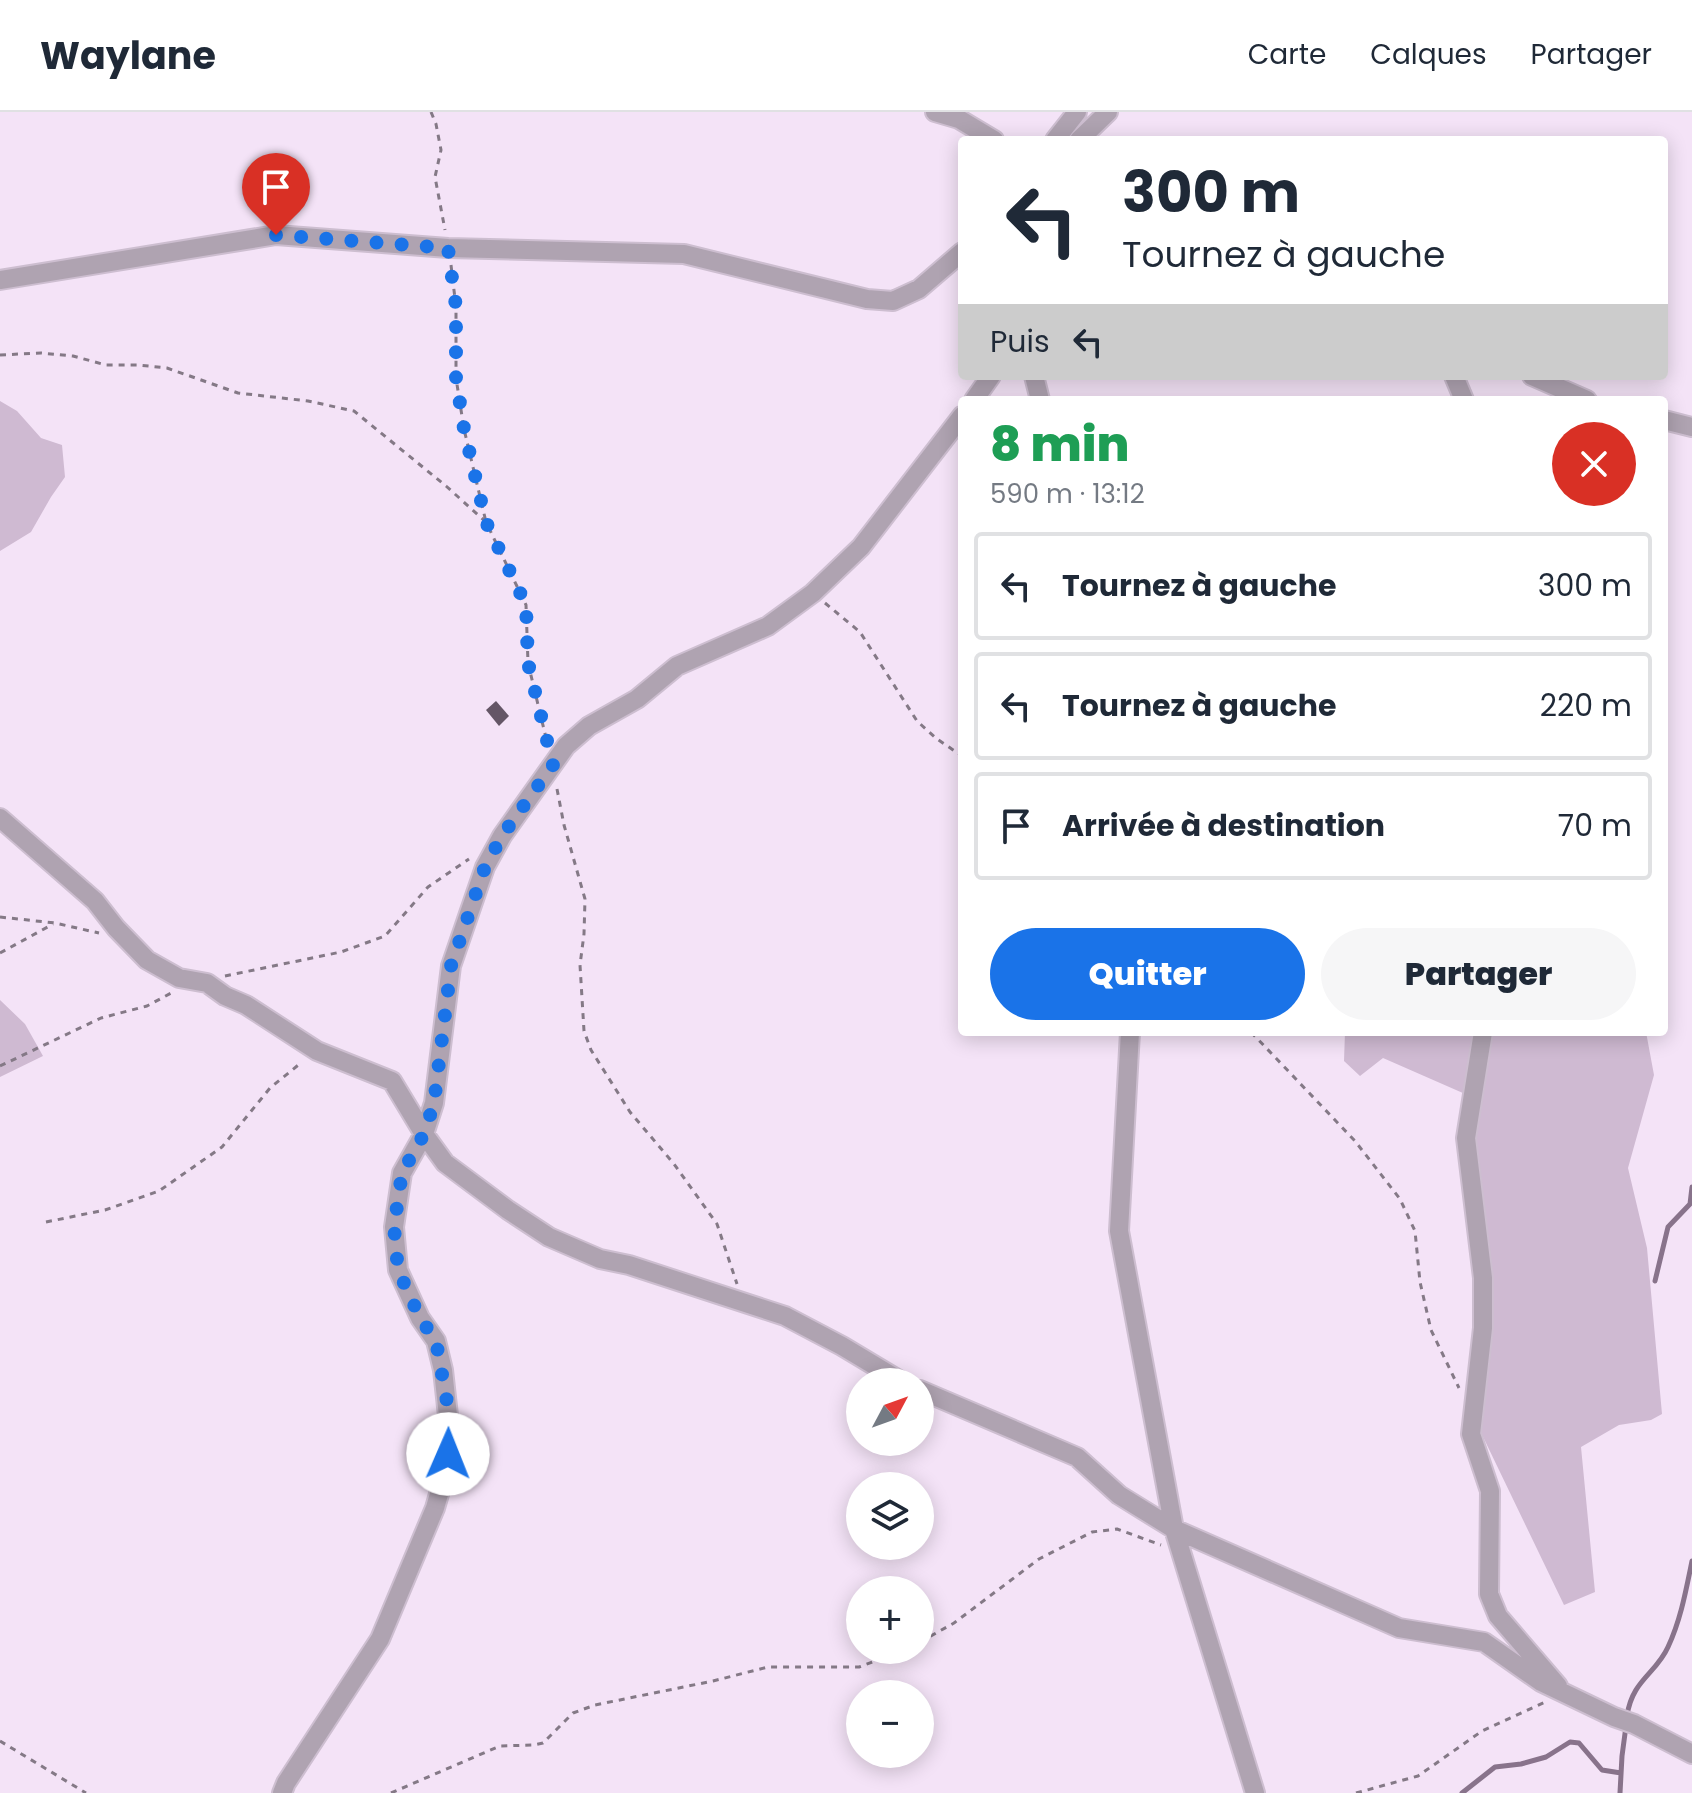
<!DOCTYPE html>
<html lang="fr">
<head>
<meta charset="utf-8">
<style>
	:root { --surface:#fff; --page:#f6f6f7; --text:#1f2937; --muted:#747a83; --line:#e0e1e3; --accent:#1a73e8 }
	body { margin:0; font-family:Poppins,sans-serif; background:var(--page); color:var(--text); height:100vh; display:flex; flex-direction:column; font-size:30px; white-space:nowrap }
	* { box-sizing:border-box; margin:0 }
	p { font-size:26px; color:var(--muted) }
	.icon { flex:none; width:44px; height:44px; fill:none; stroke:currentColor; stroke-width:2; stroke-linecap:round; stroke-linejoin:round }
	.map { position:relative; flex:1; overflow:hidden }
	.side { position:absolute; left:958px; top:284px; width:710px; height:640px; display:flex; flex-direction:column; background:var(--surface); border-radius:8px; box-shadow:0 4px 20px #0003 }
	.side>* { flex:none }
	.top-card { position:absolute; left:958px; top:24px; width:710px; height:244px; border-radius:8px; box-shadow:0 4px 20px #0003; background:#fff; color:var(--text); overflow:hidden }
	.needle { width:52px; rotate:49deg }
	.fabs { position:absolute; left:846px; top:1256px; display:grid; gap:16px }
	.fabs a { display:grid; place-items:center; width:88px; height:88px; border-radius:50%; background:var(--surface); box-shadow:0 4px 20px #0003; font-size:40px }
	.pin { position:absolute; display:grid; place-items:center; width:68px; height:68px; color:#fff; margin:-82px -34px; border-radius:50% 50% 50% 0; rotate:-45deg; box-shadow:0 0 8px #0007 }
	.pin .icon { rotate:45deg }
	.me { position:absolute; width:88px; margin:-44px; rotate:1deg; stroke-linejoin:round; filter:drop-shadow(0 0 6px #0008) }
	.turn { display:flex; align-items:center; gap:28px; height:168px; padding:0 32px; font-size:36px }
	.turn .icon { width:104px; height:104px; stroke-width:2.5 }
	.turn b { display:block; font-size:56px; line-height:68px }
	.then { display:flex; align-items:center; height:76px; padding:0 32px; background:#0003; gap:16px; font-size:30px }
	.round { display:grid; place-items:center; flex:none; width:84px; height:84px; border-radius:42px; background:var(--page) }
	.overview { display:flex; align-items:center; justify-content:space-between; height:136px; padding:0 32px }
	h1 { font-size:48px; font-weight:800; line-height:60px; color:#1e9e55 }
	.cta { display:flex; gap:16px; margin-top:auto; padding:16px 32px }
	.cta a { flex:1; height:92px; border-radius:48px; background:var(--accent); color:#fff; font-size:32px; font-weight:800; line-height:92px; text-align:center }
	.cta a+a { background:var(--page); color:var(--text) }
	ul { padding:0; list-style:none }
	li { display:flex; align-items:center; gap:24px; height:108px; margin:0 16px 12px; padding:0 16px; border:4px solid var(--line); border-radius:8px }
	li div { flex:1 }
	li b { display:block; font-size:30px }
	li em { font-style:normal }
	header { display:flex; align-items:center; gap:48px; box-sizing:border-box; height:112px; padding:0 40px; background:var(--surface); border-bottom:2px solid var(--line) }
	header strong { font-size:38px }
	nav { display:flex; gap:44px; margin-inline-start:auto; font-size:28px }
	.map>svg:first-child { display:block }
	.green { fill:#cfbad2 }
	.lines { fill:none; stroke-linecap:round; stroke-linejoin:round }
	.stream { stroke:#88738b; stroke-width:5 }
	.building { fill:#645666 }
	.minor-casing { stroke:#cdbed0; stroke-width:22 }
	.path { stroke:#847986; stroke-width:3; stroke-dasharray:6 6; stroke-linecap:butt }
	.minor { stroke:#afa3b1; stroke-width:18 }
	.route { stroke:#1a73e8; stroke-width:14; stroke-dasharray:0 25.2 }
</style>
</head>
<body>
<header>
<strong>Waylane</strong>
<nav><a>Carte</a><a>Calques</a><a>Partager</a></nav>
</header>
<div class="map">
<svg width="1692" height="1681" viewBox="0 0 1692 1681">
	<rect width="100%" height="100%" fill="#f4e3f7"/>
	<path class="green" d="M0 289 17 299 41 326 62 333 65 365 51 385 31 420 0 439Z
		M0 888 25 912 43 944 0 965Z
		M1345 920H1646L1654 963 1628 1056 1647 1136 1662 1302 1651 1308 1619 1313 1581 1335 1595 1480 1564 1493 1473 1304 1483 1216 1472 985 1383 946 1360 964 1344 949Z"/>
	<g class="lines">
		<path class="stream" d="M1655 1169 1668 1115 1690 1092 1692 1075
			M1627 1604C1632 1568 1656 1562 1668 1535 1681 1507 1686 1478 1692 1449
			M1462 1681 1495 1655 1521 1652 1546 1645 1570 1630 1579 1631 1602 1658 1621 1661
			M1620 1681 1622 1644 1626 1614"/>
	</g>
	<path class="building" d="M496 589 509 604 499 614 486 598Z"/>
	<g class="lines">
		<g class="minor-casing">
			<path id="minor" d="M935 0 959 7 994 28
				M1055 28 1077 0
				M1079 28 1108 0
				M0 168 276 123 448 136 684 142 867 187 893 189 919 177 962 140
				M1034 264 1040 288
				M1454 264 1464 288
				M1532 264 1587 288
				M974 288 991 264
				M1664 308 1692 315
				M0 706 95 789 116 816 147 848 179 866 207 871 225 884 246 893 317 939 392 969 424 1022 445 1051 508 1098 549 1125 600 1147 629 1153 785 1204 842 1234 902 1270
				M1130 920 1119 1119 1174 1417 1255 1681
				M1483 920 1466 1026 1483 1166V1216L1471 1322 1490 1379 1489 1482 1498 1504 1558 1574
				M920 1278 1077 1345 1119 1383 1174 1417 1399 1516 1484 1530 1541 1570 1614 1605 1634 1612 1692 1642
				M282 1681 286 1671 380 1527 435 1396 445 1361 450 1322 443 1258 436 1229 420 1206 398 1158 394 1115 402 1061 424 1022 434 991 451 854 485 755 502 724 566 634 589 614 637 587 677 554 768 514 813 481 861 435 962 304"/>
		</g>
		<path class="path" d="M431 0 436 12 441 38 435 65 445 118
			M451 153 456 195V266L464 317 486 410
			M0 243 41 241 73 244 106 253H138L167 256 238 281 308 289 354 299 446 374 486 410 526 493 528 551 547 630
			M825 491 860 520 917 609 937 627 962 644
			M557 677 564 713 585 787 584 822 580 853 584 919 591 938 630 1000 674 1052 717 1112 737 1172
			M0 805 55 811 99 821
			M0 841 53 812
			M225 864 341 840 385 824 428 775 469 747
			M1251 920 1355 1029 1400 1087 1415 1119 1420 1170 1431 1218 1459 1276
			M0 954 101 906 147 894 173 880
			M46 1110 105 1098 159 1079 222 1035 270 976 302 950
			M920 1530 954 1511 1039 1447 1092 1420 1117 1417 1161 1433
			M0 1629 86 1681
			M391 1681 500 1634 534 1633 543 1631 573 1601 595 1593 713 1569 768 1555H859L905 1538
			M1356 1681 1418 1664 1482 1619 1545 1590"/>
		<use href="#minor" class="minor"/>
	</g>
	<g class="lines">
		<path class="route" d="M276 123 448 136 456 195V266L464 317 486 410 526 493 528 551 553 653 502 724 485 755 451 854 434 991 424 1022 402 1061 394 1115 398 1158 420 1206 436 1229 447 1290 450 1322 448 1342"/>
	</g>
</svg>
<div class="fabs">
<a><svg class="needle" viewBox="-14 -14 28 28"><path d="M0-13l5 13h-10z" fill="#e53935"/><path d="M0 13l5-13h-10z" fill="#747a83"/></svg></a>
<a><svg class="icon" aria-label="layers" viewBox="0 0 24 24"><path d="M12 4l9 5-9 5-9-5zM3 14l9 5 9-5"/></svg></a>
<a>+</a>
<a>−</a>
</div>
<div class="pin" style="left:276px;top:123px;background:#d93025"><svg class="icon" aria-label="arrive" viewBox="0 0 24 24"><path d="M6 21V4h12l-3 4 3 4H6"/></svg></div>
<svg class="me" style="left:448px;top:1342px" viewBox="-20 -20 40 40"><circle r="19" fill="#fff"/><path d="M0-13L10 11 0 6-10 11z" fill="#1a73e8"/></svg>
<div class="top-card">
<div class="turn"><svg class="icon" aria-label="left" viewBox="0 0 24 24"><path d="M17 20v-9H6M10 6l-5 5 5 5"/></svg><div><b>300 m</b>Tournez à gauche</div></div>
<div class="then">Puis<svg class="icon" aria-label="left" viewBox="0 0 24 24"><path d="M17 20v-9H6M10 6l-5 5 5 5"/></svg></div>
</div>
<section class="side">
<div class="overview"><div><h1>8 min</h1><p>590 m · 13:12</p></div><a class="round" style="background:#d93025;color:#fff"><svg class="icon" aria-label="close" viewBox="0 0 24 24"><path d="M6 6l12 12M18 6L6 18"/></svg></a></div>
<ul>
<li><svg class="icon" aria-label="left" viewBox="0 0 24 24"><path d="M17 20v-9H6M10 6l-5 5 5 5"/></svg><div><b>Tournez à gauche</b></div><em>300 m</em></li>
<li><svg class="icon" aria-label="left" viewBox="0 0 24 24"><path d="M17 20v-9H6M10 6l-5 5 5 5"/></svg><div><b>Tournez à gauche</b></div><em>220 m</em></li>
<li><svg class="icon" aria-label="arrive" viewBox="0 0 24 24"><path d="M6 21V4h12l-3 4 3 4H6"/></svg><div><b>Arrivée à destination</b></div><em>70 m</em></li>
</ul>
<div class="cta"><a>Quitter</a><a>Partager</a></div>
</section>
</div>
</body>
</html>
